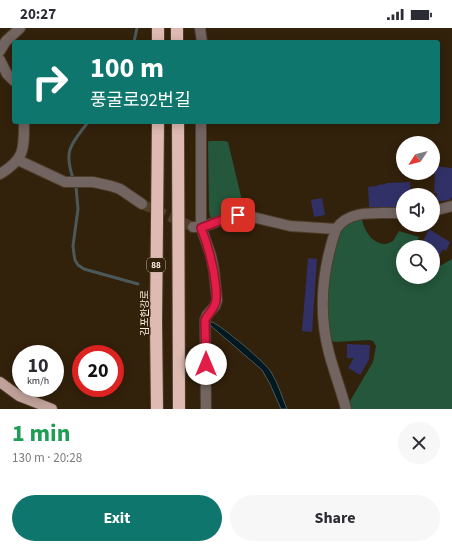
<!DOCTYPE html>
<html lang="en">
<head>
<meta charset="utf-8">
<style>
	:root { --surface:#fff; --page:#f7f7f7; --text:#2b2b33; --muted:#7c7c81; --accent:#0f766e }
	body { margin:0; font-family:"Source Sans 3","Noto Sans KR",sans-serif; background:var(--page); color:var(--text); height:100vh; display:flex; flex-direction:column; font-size:15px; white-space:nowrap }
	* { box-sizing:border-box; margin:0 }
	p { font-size:13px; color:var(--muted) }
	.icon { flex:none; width:22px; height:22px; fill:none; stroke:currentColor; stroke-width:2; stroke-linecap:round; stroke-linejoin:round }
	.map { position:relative; height:381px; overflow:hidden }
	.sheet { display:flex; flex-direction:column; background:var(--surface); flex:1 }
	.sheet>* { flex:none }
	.top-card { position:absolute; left:12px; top:12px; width:428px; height:84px; border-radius:4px; box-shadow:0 2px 10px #0003; background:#0f766e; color:#fff; overflow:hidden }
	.needle { width:26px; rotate:234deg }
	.fabs { position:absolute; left:396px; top:108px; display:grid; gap:8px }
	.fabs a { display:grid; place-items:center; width:44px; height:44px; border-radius:50%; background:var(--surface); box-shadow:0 2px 10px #0003; font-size:20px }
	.speed { position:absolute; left:12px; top:317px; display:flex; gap:8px; font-size:20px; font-weight:700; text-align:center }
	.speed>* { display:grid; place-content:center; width:52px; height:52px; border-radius:50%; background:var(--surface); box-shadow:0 2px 10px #0003; line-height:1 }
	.speed small { font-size:10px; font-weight:400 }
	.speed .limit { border:6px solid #d22; background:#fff; color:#111 }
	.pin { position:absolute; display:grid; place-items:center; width:34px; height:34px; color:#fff; margin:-17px; border-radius:8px; box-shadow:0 2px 6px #0006 }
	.me { position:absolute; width:44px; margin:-22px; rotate:0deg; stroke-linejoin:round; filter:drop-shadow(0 0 3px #0008) }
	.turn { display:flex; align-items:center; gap:14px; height:84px; padding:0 12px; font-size:18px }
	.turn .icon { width:52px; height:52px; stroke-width:2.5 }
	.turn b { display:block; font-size:28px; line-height:34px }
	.round { display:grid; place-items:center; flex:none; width:42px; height:42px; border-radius:21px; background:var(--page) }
	.headline { display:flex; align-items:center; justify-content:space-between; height:68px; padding:0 12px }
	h1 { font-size:24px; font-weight:700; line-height:30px; color:#1e9e55 }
	.button { display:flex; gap:8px; margin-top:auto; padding:8px 12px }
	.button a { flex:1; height:46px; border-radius:24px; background:var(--accent); color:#fff; font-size:16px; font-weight:700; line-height:46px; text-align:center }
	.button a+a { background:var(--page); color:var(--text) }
	.status { display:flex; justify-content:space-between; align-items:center; height:28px; padding:0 20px; background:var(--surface); direction:ltr }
	.status svg { height:11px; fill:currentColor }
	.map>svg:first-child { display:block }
	.green { fill:#24573b }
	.water { fill:#001820; stroke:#4c595a }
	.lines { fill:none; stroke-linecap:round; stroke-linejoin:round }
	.stream { stroke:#4c595a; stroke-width:3 }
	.building { fill:#313167 }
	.minor-tunnel { stroke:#50402b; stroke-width:10; stroke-dasharray:10 5; stroke-linecap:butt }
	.minor-casing { stroke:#4e3e29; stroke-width:12 }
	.major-casing { stroke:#4e3e29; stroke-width:12 }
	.highway-casing { stroke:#4e3e29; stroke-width:14 }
	.minor { stroke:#726460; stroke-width:10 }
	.major { stroke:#c0a29b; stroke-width:10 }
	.highway { stroke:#debab2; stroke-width:12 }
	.route-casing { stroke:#92132f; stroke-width:10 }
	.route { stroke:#e11d48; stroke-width:7 }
	.labels { text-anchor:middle; stroke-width:3; stroke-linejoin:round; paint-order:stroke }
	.shield { fill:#32210b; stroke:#bfb3a2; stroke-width:1 }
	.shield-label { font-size:9px; font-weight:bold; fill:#fcf1e3 }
	.street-label { font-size:10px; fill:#fcf1e3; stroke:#32210b }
</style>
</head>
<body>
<div class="status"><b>20:27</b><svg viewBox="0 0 49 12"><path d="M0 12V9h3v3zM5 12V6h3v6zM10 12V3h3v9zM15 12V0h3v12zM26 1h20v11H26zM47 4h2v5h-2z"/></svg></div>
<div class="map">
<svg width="452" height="381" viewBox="0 0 452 381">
	<rect width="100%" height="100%" fill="#32210b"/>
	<path class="green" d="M209 113H225L228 114 244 181 243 182 212 190 210 189 209 182 208 114Z
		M362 191C364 205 378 223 393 213L399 203 419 209 415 219H403V249H433V238H440L452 231V381H350V373L373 334 376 318 373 313 369 312 335 314 332 313 326 288 329 243 340 203 349 193Z"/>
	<path class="water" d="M212 294C222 298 266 335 271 344 278 355 282 369 287 381H281L270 356 262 342 211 298 210 295Z"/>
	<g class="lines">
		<path class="stream" d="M134 14 137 0
			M73 150C63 121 72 116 88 94
			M76 159 78 181 73 218 74 226 75 232 78 237 84 241 138 256"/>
	</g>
	<path class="building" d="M433 138 452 140V170L451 169 450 172 444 173H436L437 165H434L435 146H433Z
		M410 154 411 167H403V179H369L368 159 377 158V157L386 156V155Z
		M322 170 325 187 314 189 311 172Z
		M429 201 450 214 446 223 443 221 439 228 433 225V219H420Z
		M308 230 317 231 312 304 302 303Z
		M347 316 370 317 369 332 360 347 348 340 354 330H347Z"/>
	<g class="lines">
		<path class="minor-tunnel" d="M142 176 193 199"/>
		<g class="minor-casing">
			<path id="minor" d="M200 0 202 14
				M0 23 6 13 20 0
				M0 32 7 46 14 53
				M201 94V199L211 228 214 243 217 272 215 278 207 287 205 292 206 381
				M18 132 65 154H93L111 158 120 161 142 176
				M0 146C25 131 24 121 24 94
				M433 183 452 178
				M193 199C211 200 225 187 244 187L290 198 336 201C350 180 380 186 403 185
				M336 201C322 242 318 283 329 325 334 344 341 362 346 381"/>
		</g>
		<g class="major-casing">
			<path id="major" d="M0 354 19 368 52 381"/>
		</g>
		<g class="highway-casing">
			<path id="highway" d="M158 0V14
				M177 0V14
				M178 94 179 381
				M157 381 156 294 158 94"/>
		</g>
		<use href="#minor" class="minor"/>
		<use href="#major" class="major"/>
		<use href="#highway" class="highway"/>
	</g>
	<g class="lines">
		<g class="route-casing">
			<path id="route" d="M206 336 205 292C208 286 213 282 215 276 217 272 216 266 216 261 214 239 209 220 201 200L227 190 238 187"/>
		</g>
		<use href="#route" class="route"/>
	</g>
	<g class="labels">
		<rect class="shield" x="147" y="230" width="18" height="14" rx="3"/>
		<g class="shield-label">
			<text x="156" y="240">88</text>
		</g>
		<g class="street-label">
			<text transform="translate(144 285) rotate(-90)" y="4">김포한강로</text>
		</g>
	</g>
</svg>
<div class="fabs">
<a><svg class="needle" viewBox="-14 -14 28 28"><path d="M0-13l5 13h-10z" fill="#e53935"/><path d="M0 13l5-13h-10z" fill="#7c7c81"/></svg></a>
<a><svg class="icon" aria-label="sound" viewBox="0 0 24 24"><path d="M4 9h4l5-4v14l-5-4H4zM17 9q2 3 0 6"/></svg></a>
<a><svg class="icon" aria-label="search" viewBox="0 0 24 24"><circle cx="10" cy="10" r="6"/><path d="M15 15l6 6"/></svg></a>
</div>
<div class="speed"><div>10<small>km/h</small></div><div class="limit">20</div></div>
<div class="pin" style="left:238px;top:187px;background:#d93025"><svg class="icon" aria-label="arrive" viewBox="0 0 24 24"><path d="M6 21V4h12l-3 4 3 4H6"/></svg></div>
<svg class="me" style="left:206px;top:336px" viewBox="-20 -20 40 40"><circle r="19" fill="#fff"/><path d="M0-13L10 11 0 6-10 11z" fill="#e11d48"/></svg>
<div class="top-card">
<div class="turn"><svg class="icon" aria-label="right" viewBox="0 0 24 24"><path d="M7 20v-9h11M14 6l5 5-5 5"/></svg><div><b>100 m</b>풍굴로92번길</div></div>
</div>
</div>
<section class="sheet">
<div class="headline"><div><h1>1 min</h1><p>130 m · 20:28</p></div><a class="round"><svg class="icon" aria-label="close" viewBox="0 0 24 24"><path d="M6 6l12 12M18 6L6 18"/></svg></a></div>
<div class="button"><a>Exit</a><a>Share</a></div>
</section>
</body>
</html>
